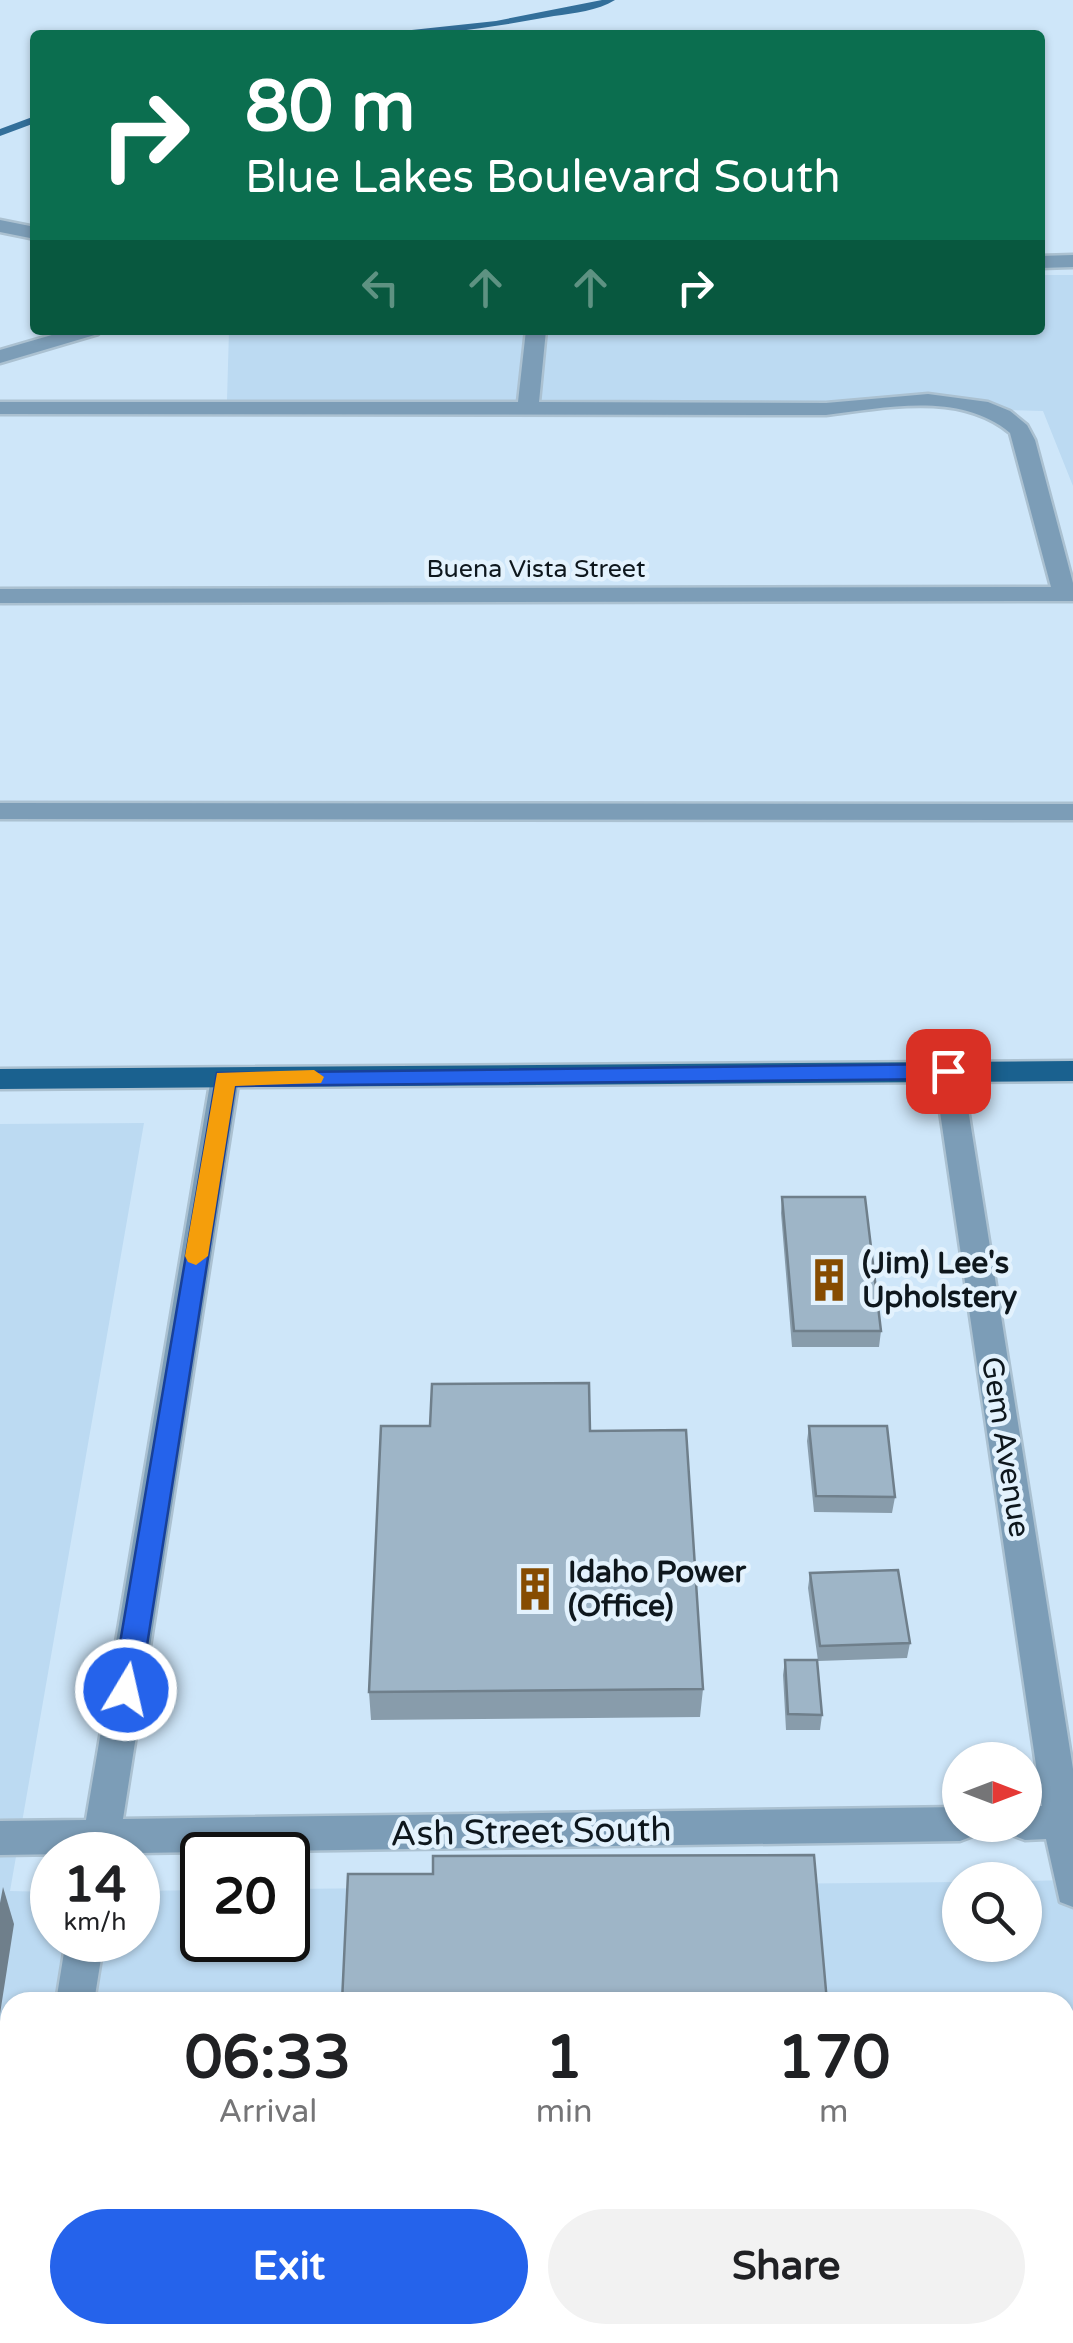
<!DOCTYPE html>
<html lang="en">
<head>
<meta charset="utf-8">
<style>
	:root { --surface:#fff; --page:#f2f2f2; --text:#202124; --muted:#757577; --accent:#2563eb }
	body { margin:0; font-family:"Varela Round",sans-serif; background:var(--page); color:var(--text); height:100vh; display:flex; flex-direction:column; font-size:38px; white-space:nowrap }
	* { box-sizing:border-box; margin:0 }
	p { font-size:32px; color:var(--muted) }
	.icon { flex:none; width:55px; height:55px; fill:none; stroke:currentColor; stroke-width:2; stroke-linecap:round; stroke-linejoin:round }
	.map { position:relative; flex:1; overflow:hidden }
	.panel { position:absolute; left:0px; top:1992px; width:1075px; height:352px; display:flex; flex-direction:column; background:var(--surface); border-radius:30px 30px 0 0; box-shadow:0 2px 8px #0004 }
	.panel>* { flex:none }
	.banner { position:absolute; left:30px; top:30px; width:1015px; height:305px; border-radius:10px; box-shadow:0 2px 8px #0004; background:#0b6e4f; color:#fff; overflow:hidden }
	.needle { width:65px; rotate:90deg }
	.buttons { position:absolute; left:942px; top:1742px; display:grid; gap:20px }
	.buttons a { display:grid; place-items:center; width:100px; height:100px; border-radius:50%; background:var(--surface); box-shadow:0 2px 8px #0004; font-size:50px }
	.speed { position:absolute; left:30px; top:1832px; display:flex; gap:20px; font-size:50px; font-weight:700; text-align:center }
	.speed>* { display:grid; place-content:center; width:130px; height:130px; border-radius:50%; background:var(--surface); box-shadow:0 2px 8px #0004; line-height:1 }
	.speed small { font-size:25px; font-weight:400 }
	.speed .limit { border:5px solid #111; border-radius:15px; background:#fff; color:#111 }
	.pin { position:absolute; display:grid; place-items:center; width:85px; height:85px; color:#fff; margin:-42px; border-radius:20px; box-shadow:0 5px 15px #0006 }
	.me { position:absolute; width:110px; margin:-55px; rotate:9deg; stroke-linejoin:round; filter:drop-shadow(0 0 8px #0008) }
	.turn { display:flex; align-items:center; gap:35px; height:210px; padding:0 50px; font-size:45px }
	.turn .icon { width:130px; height:130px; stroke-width:2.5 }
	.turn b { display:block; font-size:70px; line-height:85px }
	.lanes { display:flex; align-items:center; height:95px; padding:0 50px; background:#0003; justify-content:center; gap:50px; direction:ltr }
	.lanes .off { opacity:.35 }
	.eta { display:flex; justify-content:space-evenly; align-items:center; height:170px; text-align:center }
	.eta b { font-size:60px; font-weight:800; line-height:70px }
	.button { display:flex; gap:20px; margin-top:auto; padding:20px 50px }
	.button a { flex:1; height:115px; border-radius:60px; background:var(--accent); color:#fff; font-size:40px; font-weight:800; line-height:115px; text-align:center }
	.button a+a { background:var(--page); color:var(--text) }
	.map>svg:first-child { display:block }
	.built { fill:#bcdaf2; fill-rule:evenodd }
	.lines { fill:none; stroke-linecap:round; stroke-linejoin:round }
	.stream { fill:#336f9a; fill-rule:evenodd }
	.minor-casing { stroke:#abc1d1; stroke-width:5 }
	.major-casing { stroke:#abc1d1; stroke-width:5 }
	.minor { fill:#7c9db7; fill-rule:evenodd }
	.major { fill:#1a618f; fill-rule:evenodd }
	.wall { fill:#889cab }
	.shaded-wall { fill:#6f7f8b }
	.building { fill:#9eb5c7; stroke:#6f7f8b; stroke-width:2.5 }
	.route { fill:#2563eb; stroke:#184099; stroke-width:2.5 }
	.slow { fill:#f59e0b }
	.labels { text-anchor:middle; stroke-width:9; stroke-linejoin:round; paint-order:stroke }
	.far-street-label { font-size:25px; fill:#0e171d; stroke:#e3f2fd }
	.poi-label { font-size:30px; font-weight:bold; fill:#0e171d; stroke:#e3f2fd; text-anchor:start }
	.street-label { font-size:30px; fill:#0e171d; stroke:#e3f2fd }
	.near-street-label { font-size:35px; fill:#0e171d; stroke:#e3f2fd }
</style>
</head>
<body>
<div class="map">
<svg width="1073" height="2343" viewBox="0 0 1073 2343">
	<rect width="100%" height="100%" fill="#cee6f9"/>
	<path class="built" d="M1040 275H1073V486L1043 411 827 405 227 400 229 330H1040Z
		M144 1123 10 1891 52 1892V1940H138V1891L202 1890V1940H288V1889L960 1882V1945H1025V1881L1073 1880V2343H0V1124ZM10 2002H1065V2335H10Z"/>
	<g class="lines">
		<path class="stream" d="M602 0H615C597 11 575 13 554 16 499 26 444 35 388 35L393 32 496 21Z
			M35 116V123L0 136V129Z"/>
		<g class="minor-casing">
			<path id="minor" d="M0 220 35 227V239L0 232Z
				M1073 255V267L1040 268V256Z
				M69 330H101L98 334 0 363V350Z
				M526 330H546L539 402 826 403 928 394 988 402 1010 411 1027 425 1035 440 1073 583V601L0 603V589L1051 587 1010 433C960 391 885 408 826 415L0 414V402H518Z
				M0 803 1073 804V820L0 819Z
				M948 1061 958 1064 962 1071 1073 1769V1907L1060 1902 1046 1839 1025 1840 1012 1835 1007 1825H1025V1806H1042L934 1071 938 1064Z
				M225 1068 235 1071 239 1078 123 1819 960 1807V1825H978L973 1836 960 1841 0 1855V1821L86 1820 211 1078 215 1071Z
				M66 1940H104L94 2002H56Z
				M0 2247 10 2248V2290L0 2289Z
				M10 2322V2335H95L99 2343H2Z"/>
		</g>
		<g class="major-casing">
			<path id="major" d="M1073 1061V1081L0 1089V1069Z"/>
		</g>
		<use href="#minor" class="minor"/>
		<use href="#major" class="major"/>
	</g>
	<path class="wall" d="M782 1197 881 1331 879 1347H792L781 1213Z
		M809 1426 895 1497 892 1513 814 1512 807 1441Z
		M590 1431 703 1689 700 1717 371 1720 369 1692Z
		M810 1573 910 1643 907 1658 818 1661 808 1588Z
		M785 1660 822 1715 820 1730H786L783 1675Z
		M575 2335H762L761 2340Z"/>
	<path class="shaded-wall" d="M3 1887 14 1924 0 2014V1903Z"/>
	<path class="building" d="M782 1197H865L881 1331H794Z
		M589 1383 590 1431 686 1430 703 1689 369 1692 381 1426H430L432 1384Z
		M809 1426H887L895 1497 816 1496Z
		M898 1570 910 1643 820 1646 810 1573Z
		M785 1660H817L822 1715 788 1714Z
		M814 1855 827 2002H342L348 1874H433V1856Z"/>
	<path class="route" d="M948 1064 958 1071 948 1079 235 1086 140 1690 136 1699 126 1702 116 1699 112 1690 217 1073Z"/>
	<path class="slow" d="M314 1070 324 1077 321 1083 235 1086 208 1256 196 1265 188 1262 185 1256 217 1073Z"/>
	<defs>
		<g id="building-bare" transform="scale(3.45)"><path d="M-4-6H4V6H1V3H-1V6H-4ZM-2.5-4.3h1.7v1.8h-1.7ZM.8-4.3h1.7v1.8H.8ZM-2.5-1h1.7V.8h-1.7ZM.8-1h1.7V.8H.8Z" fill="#864c01" stroke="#e3f2fd" stroke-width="2.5" paint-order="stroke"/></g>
	</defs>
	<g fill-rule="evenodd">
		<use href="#building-bare" x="829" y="1280"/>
		<use href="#building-bare" x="535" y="1589"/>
	</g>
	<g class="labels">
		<g class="far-street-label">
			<text x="536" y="577">Buena Vista Street</text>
		</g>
		<g class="poi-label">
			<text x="862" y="1273">(Jim) Lee's<tspan x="862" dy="34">Upholstery</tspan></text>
			<text x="568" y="1582">Idaho Power<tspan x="568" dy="34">(Office)</tspan></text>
		</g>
		<g class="street-label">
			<text transform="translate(1006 1447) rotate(81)" y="10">Gem Avenue</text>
		</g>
		<g class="near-street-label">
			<text transform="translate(531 1831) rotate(-1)" y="12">Ash Street South</text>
		</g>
	</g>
</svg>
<div class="buttons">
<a><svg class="needle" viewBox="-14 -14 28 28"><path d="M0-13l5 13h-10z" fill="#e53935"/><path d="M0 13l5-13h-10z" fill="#757577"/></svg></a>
<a><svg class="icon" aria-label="search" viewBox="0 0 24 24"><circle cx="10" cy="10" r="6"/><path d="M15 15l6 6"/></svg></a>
</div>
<div class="speed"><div>14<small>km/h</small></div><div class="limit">20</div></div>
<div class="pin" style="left:948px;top:1071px;background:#d93025"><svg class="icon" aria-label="arrive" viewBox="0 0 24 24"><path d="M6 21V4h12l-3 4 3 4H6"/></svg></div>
<svg class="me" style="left:126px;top:1690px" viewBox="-20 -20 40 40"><circle r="17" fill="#2563eb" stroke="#fff" stroke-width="3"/><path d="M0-11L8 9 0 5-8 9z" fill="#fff"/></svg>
<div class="banner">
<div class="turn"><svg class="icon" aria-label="right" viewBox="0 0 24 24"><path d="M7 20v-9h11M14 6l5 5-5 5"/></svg><div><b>80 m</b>Blue Lakes Boulevard South</div></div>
<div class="lanes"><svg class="icon off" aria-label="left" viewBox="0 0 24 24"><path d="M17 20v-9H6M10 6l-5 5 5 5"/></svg><svg class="icon off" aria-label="ahead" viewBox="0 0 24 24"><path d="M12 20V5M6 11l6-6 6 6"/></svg><svg class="icon off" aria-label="ahead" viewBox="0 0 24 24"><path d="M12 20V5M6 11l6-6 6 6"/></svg><svg class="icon" aria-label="right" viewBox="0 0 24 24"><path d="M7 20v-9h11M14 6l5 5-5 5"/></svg></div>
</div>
<section class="panel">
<div class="eta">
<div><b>06:33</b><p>Arrival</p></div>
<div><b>1</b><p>min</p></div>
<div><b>170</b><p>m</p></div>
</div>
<div class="button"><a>Exit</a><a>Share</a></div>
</section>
</div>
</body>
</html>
